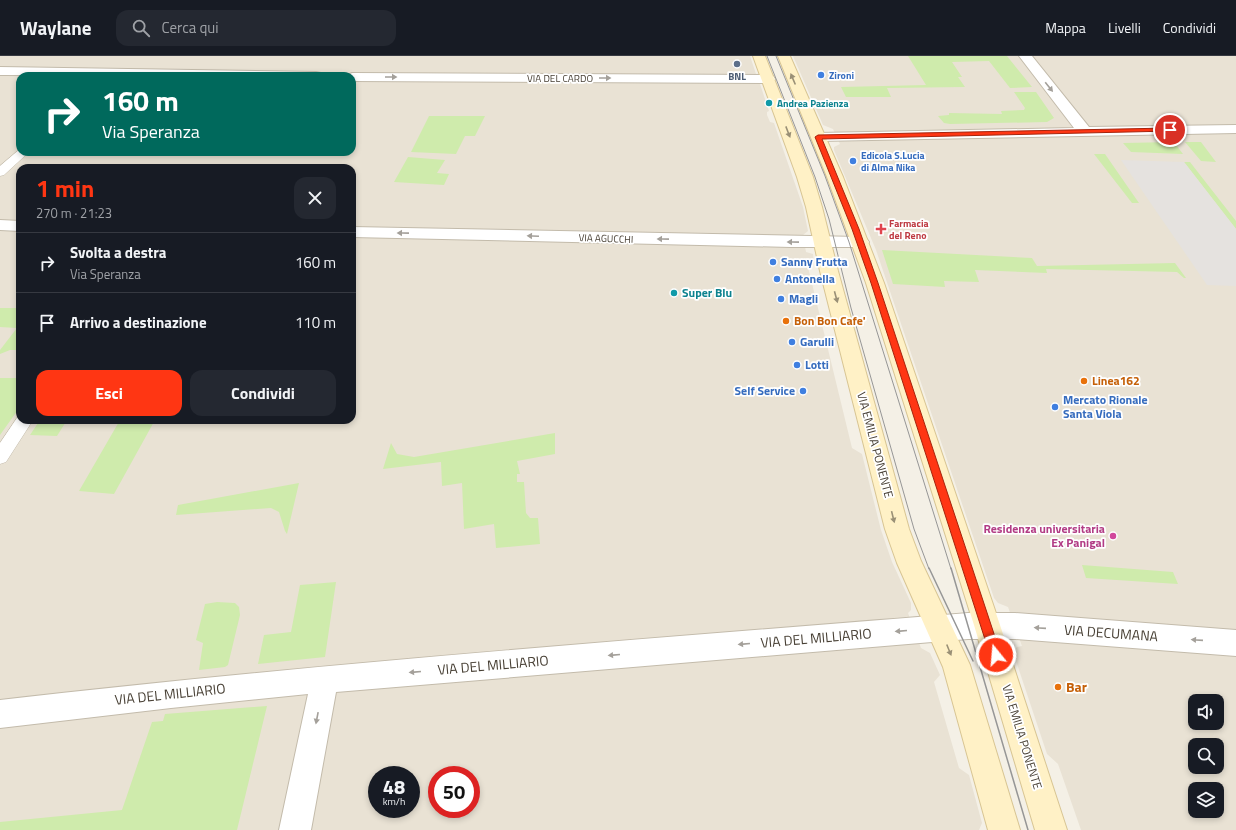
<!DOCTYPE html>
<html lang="it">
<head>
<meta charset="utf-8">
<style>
	:root { --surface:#171b24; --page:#242831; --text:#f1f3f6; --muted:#9ea1a6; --line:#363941; --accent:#ff3613 }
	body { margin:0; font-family:"Titillium Web",sans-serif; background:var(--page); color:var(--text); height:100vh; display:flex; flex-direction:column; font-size:15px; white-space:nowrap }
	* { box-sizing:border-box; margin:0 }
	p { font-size:13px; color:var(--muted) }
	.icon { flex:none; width:22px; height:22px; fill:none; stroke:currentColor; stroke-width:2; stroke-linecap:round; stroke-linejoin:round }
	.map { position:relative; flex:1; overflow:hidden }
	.details { position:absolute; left:16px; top:108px; width:340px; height:260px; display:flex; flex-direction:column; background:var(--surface); border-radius:12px; box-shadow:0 2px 6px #0003 }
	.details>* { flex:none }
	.hud { position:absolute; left:16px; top:16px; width:340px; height:84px; border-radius:12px; box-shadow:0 2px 6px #0003; background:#00695c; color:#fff; overflow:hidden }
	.tools { position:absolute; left:1188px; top:638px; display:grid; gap:8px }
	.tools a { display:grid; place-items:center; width:36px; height:36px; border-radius:8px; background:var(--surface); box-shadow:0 2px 6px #0003; font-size:20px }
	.speed { position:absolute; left:368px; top:710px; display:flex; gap:8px; font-size:20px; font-weight:700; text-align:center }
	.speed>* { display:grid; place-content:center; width:52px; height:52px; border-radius:50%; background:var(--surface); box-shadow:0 2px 6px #0003; line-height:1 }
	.speed small { font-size:10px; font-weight:400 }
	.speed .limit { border:6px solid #d22; background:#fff; color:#111 }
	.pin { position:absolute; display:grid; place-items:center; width:34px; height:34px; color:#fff; margin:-17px; border:2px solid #fff; border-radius:50%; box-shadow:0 1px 4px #0007 }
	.me { position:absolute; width:44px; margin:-22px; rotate:343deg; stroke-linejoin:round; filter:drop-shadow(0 0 3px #0008) }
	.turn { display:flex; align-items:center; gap:14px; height:84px; padding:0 20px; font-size:18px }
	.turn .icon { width:52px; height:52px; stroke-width:2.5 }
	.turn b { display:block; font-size:28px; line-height:34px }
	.round { display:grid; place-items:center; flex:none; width:42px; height:42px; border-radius:12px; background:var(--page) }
	.overview { display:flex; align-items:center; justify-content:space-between; height:68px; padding:0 20px }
	h1 { font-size:24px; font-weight:700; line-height:30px; color:var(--accent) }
	.cta { display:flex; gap:8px; margin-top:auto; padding:8px 20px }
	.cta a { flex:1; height:46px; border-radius:12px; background:var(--accent); color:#fff; font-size:16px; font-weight:700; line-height:46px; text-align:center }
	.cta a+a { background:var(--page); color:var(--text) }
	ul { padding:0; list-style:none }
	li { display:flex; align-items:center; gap:12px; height:60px; padding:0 20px; border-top:1px solid var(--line) }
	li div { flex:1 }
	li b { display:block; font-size:15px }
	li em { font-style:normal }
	header { display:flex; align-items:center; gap:24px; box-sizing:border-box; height:56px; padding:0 20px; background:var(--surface); border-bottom:1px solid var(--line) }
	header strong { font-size:19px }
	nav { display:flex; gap:22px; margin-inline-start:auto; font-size:14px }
	.search { width:280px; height:36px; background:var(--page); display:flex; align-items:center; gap:10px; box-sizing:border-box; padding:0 14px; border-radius:12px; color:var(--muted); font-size:15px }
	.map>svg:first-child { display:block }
	.residential { fill:#e9e2d4; fill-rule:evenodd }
	.green { fill:#cfebac }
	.parking { fill:#e5e2df }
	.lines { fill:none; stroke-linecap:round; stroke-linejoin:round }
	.service-casing { stroke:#c3bbab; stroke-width:1 }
	.minor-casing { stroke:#c3bbab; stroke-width:2 }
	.tertiary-casing { stroke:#c3bbab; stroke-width:2 }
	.secondary-casing { stroke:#d8c593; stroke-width:2 }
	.service { fill:#fff; fill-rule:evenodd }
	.minor { fill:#fff; fill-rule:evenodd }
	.tertiary { fill:#fff; fill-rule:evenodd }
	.secondary { fill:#fff1c6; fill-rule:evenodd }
	.tram-far1 { stroke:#969696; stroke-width:1 }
	.tram { stroke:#969696; stroke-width:1.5 }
	.oneway { fill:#a4a09a }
	.oneway2 { fill:#9a9076 }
	.route { fill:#ff3613; stroke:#a6230c }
	.service-dot { fill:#5c6f8a; stroke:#fff; stroke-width:1.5 }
	.shop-dot { fill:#3f7fe0; stroke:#fff; stroke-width:1.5 }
	.culture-dot { fill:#0f9aa8; stroke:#fff; stroke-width:1.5 }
	.health-dot { fill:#e0444e; stroke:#fff; stroke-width:1.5 }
	.food-dot { fill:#e8710a; stroke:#fff; stroke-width:1.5 }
	.hotel-dot { fill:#d1479c; stroke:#fff; stroke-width:1.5 }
	.labels { text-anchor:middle; stroke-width:3.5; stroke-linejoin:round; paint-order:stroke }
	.far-shop-label { font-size:10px; font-weight:bold; fill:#366cbe; stroke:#fff; text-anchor:start }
	.far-service-label { font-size:10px; font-weight:bold; fill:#4e5e75; stroke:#fff }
	.far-street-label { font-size:10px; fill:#484035; stroke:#fff }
	.far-culture-label { font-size:10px; font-weight:bold; fill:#0d838f; stroke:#fff; text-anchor:start }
	.far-health-label { font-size:10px; font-weight:bold; fill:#be3a42; stroke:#fff; text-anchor:start }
	.shop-label { font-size:12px; font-weight:bold; fill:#366cbe; stroke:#fff; text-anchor:start }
	.culture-label { font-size:12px; font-weight:bold; fill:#0d838f; stroke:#fff; text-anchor:start }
	.food-label { font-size:12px; font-weight:bold; fill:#c56008; stroke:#fff; text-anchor:start }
	.street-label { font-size:12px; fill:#484035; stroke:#fff }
	.hotel-label { font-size:12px; font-weight:bold; fill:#b23c85; stroke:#fff; text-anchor:end }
	.near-street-label { font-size:14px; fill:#484035; stroke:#fff }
	.near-food-label { font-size:14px; font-weight:bold; fill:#c56008; stroke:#fff; text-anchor:start }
</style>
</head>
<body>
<header>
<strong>Waylane</strong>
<div class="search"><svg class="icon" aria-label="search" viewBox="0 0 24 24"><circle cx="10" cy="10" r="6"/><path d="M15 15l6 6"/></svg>Cerca qui</div>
<nav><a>Mappa</a><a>Livelli</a><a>Condividi</a></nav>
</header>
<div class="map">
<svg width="1236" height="774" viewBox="0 0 1236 774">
	<rect width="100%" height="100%" fill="#f4f0e6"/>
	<path class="residential" d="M0 0H750L756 18 754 19 757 26 760 28 769 55 767 56V59L770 66 774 67 803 151 808 175 803 179 806 196 813 198 814 208 808 211 852 392 862 398 881 474 892 506 911 547V554L908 557 921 592 930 597 940 619 934 626 959 712 969 719 982 767 979 774H0ZM20 20H352V96H20ZM20 112H352V364H20ZM377 719H411V753H377ZM437 719H471V753H437Z
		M793 0H1236V774H1081L1058 708 1047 698 1014 599V594L1017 591 1022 590 1008 551 998 547 994 542 876 194 834 94V91L840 88 833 73 823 69ZM1195 645H1217V667H1195ZM1195 689H1217V711H1195ZM1195 733H1217V755H1195Z"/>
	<path class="green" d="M908 0H1007L1032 31 1010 32 989 5 952 6 962 21H958L965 31 887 32 891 41H846L841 31 926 29Z
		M1014 36H1036L1054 62 1047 66 950 68 944 67 938 60 949 59V57L1002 58 1001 55 1024 54 1025 52Z
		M429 60H485L475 80H465L456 98 411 96Z
		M1174 86 1183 98 1131 96 1123 87Z
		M1185 86H1201L1216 106 1201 105Z
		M1094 98H1105L1139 147H1132Z
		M408 101 445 104 437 117 449 118 444 129 394 126Z
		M1184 106H1190L1236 165V173Z
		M882 194 1032 202 1037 210 1175 207 1186 222H1184L1177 216 1046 213 1047 217 975 214 979 226 944 225 945 231 893 228Z
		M0 252H20V294H10L0 298V294L17 272 0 271Z
		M0 322H20V351L0 379Z
		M40 364H67L57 380 30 379Z
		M120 364H155L114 438 79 435Z
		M555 377V398L517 405 520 418H517V426H524L526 457 530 462H538L540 488 496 492 494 468 464 473 462 427 442 430 441 406 383 413 391 387 397 398 414 401Z
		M299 427 287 478 285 475 279 456 271 452 176 459 178 449Z
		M1082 509 1173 516 1178 528 1086 522Z
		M336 526 325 601 258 608 264 579 291 576 300 529Z
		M217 546 235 547 239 551 240 559 228 609 225 611 199 614 203 587 196 584 205 548Z
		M267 650 237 774H0V766L122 754 152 666 163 665 165 658Z"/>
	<path class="parking" d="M1121 104 1184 106 1236 173V230L1207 229Z"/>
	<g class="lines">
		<g class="service-casing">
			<path id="service" d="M20 93V96H29L4 119 0 120V110Z
				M19 359 20 364H33L6 406 0 408V387Z"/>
		</g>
		<g class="minor-casing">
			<path id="minor" d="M1019 0H1032L1089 71 1236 69V77L818 85 813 84 811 81 813 78 818 77 1074 72Z
				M0 11 316 16 321 17 323 20 0 19Z
				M352 17 768 19 773 20 775 23 773 26 768 27 352 25V20H346Z
				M968 557H1015L1236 574V600L1015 583H968L336 636 311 774H279L308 638 171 652 0 672V644C322 607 645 583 968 557Z"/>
		</g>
		<g class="tertiary-casing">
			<path id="tertiary" d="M0 164 20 165V175L0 174Z
				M352 171 860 181 866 182 869 186 866 190 860 191H791L352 181Z"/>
		</g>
		<g class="secondary-casing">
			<path id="secondary" d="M753 0H765L813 121 822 151 838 215 909 473 921 505 970 609 1020 774H988L943 611 897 507 885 473 820 215 806 151 797 121Z
				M778 0H790L843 121 884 227 1000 569 1067 774H1035L974 569 866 227 827 121Z"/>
		</g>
		<use href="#service" class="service"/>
		<use href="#minor" class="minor"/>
		<use href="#tertiary" class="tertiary"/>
		<use href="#secondary" class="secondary"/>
		<path class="tram-far1" d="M767 0 815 121 829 163 851 252 914 473 929 513
			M776 0 825 120 849 186 951 513"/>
		<path class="tram" d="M929 512 973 605
			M951 512 1028 774"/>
	</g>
	<defs><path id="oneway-solid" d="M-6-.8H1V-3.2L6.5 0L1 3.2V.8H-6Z"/></defs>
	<g class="oneway">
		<use href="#oneway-solid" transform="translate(391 21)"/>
		<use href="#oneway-solid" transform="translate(605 22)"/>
		<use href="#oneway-solid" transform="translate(1049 31) rotate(51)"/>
		<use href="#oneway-solid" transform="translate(403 177) rotate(-179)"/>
		<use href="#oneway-solid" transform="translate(533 180) rotate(-178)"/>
		<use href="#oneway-solid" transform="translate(663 183) rotate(-179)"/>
		<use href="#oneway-solid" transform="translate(793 186) rotate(-179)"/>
		<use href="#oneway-solid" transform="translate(1040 572) rotate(-176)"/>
		<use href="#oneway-solid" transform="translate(901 575) rotate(175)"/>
		<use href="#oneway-solid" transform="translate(1197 584) rotate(-176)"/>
		<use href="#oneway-solid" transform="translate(744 588) rotate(175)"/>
		<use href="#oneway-solid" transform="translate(614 599) rotate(175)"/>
		<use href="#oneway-solid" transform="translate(415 616) rotate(175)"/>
		<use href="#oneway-solid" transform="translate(317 662) rotate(101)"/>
	</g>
	<g class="oneway2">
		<use href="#oneway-solid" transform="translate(793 23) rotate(-113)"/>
		<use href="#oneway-solid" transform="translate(788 76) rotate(69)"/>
		<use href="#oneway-solid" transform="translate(836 241) rotate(75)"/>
		<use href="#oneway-solid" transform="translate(893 461) rotate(76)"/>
		<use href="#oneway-solid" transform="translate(949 594) rotate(68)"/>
	</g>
	<path class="route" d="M1170 72 1172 73V75L822 83 859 173 878 227 1001 599 1000 603 996 604 992 603 990 599 871 227 852 173 815 81 818 79Z"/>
	<circle class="service-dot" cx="737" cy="8" r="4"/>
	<g class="shop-dot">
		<circle cx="821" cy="19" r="4"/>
		<circle cx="853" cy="105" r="4"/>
		<circle cx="773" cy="206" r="4"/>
		<circle cx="777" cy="223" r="4"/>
		<circle cx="781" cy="243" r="4"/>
		<circle cx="792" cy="286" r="4"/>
		<circle cx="797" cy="309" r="4"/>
		<circle cx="803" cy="335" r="4"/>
		<circle cx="1055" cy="351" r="4"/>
	</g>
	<g class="culture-dot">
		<circle cx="769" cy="47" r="4"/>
		<circle cx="674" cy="237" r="4"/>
	</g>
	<path class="health-dot" d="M879 167h4v4h4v4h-4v4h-4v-4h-4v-4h4z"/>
	<g class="food-dot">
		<circle cx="786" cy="265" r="4"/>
		<circle cx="1084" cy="325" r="4"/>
		<circle cx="1058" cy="631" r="4"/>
	</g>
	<circle class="hotel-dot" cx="1113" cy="480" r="4"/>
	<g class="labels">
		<g class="far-shop-label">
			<text x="829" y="23">Zironi</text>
			<text x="861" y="103">Edicola S.Lucia<tspan x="861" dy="12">di Alma Nika</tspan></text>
		</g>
		<g class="far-service-label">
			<text x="737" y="24">BNL</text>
		</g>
		<g class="far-street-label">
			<text x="560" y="26">VIA DEL CARDO</text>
			<text transform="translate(606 182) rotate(2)" y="4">VIA AGUCCHI</text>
		</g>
		<g class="far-culture-label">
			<text x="777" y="51">Andrea Pazienza</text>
		</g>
		<g class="far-health-label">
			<text x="889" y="171">Farmacia<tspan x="889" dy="12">del Reno</tspan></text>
		</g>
		<g class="shop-label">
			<text x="781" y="210">Sanny Frutta</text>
			<text x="785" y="227">Antonella</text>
			<text x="789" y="247">Magli</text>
			<text x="800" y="290">Garulli</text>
			<text x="805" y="313">Lotti</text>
			<text x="795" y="339" text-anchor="end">Self Service</text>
			<text x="1063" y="348">Mercato Rionale<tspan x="1063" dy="14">Santa Viola</tspan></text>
		</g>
		<g class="culture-label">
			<text x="682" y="241">Super Blu</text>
		</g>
		<g class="food-label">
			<text x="794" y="269">Bon Bon Cafe'</text>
			<text x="1092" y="329">Linea162</text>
		</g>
		<g class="street-label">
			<text transform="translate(875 389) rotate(75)" y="4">VIA EMILIA PONENTE</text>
			<text transform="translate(1022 681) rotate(73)" y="4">VIA EMILIA PONENTE</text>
		</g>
		<g class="hotel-label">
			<text x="1105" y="477">Residenza universitaria<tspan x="1105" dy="14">Ex Panigal</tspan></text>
		</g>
		<g class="near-street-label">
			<text transform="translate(1111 577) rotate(4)" y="5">VIA DECUMANA</text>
			<text transform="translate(816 582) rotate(-5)" y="5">VIA DEL MILLIARIO</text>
			<text transform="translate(493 609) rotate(-5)" y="5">VIA DEL MILLIARIO</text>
			<text transform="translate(170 638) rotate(-6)" y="5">VIA DEL MILLIARIO</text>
		</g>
		<g class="near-food-label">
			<text x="1066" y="636">Bar</text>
		</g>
	</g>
</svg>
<div class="tools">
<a><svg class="icon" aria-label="sound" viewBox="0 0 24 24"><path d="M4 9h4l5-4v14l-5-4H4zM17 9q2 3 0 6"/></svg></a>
<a><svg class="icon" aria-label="search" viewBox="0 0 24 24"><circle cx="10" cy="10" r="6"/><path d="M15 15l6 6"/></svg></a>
<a><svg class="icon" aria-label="layers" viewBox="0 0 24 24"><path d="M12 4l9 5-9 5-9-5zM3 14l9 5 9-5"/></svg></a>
</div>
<div class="speed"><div>48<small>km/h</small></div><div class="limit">50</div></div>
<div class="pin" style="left:1170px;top:74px;background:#d93025"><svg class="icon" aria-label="arrive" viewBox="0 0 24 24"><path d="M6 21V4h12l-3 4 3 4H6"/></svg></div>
<svg class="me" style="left:996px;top:599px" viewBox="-20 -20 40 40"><circle r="17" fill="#ff3613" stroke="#fff" stroke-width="3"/><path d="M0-11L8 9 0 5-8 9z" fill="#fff"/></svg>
<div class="hud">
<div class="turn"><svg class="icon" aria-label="right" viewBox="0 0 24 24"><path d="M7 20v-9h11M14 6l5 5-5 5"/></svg><div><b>160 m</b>Via Speranza</div></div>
</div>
<section class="details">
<div class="overview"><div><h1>1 min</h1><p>270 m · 21:23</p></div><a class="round"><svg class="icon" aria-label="close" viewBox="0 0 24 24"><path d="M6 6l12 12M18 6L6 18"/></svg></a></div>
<ul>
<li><svg class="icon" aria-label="right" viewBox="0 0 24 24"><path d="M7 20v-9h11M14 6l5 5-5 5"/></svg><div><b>Svolta a destra</b><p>Via Speranza</p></div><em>160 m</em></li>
<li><svg class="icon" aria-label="arrive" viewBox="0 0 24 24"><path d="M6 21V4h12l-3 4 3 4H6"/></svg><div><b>Arrivo a destinazione</b></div><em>110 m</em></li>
</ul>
<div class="cta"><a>Esci</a><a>Condividi</a></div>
</section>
</div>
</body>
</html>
